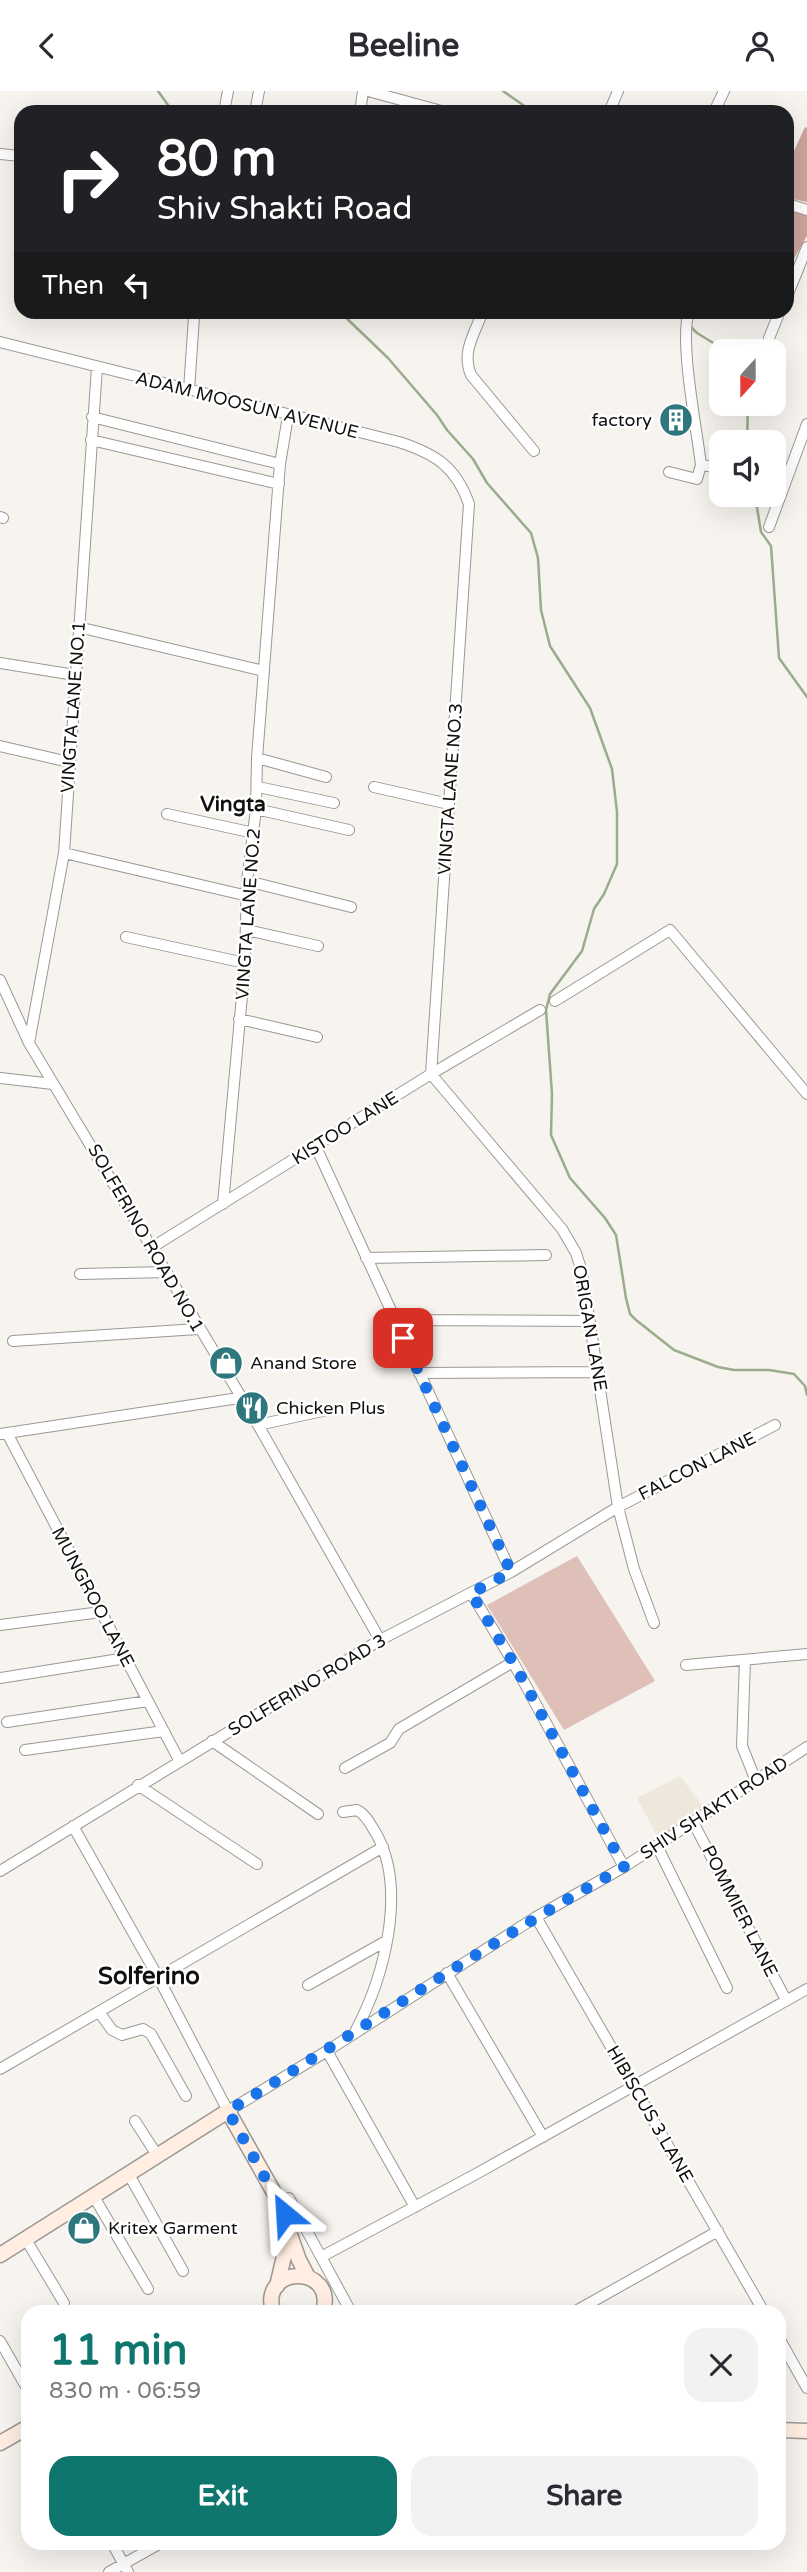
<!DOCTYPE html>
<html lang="en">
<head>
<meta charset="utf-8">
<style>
	:root { --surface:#fff; --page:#f2f2f3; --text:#2b2b33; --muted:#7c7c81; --accent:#0f766e }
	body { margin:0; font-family:"Varela Round",sans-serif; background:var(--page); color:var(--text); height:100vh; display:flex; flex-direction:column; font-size:26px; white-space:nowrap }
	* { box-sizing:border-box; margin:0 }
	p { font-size:23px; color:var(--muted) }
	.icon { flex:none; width:38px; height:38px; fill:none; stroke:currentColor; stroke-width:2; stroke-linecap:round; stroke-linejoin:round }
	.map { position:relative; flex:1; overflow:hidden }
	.sheet { position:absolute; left:21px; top:2214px; width:765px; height:245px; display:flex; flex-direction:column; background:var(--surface); border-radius:21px; box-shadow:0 7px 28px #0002 }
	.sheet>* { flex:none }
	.banner { position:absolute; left:14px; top:14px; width:780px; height:214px; border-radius:21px; box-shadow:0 7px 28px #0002; background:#202124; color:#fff; overflow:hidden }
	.needle { width:46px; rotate:201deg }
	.fabs { position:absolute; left:709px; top:248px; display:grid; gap:14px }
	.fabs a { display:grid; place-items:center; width:77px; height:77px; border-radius:14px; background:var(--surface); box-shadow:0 7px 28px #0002; font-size:35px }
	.pin { position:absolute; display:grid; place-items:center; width:60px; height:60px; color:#fff; margin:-30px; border-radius:14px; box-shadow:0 4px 10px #0006 }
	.me { position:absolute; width:77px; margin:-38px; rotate:333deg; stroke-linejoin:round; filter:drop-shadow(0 0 5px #0008) }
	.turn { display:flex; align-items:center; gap:24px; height:147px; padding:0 28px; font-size:32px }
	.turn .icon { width:91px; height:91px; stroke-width:2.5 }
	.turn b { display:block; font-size:49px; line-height:60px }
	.then { display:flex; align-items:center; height:66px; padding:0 28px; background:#0003; gap:14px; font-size:26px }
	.round { display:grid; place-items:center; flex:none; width:74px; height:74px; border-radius:21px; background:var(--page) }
	.headline { display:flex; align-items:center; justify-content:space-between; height:119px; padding:0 28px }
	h1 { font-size:42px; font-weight:700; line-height:52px; color:var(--accent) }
	.button { display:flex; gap:14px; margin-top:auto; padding:14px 28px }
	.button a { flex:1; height:80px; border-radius:21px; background:var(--accent); color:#fff; font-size:28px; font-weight:700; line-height:80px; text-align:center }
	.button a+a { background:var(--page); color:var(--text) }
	header { display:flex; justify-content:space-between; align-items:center; height:91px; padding:0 28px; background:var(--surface); font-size:32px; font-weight:700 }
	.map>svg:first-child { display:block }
	.built { fill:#eee8dc }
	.green { fill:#dfc0b9 }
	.forest { fill:#cda59b }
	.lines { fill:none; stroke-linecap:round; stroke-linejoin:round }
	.stream { stroke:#9aac8c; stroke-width:2.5 }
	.minor-casing { stroke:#9b9894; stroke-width:12 }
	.secondary-casing { stroke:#9b9894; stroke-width:17 }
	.minor { stroke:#fff; stroke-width:10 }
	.secondary { stroke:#ffeee1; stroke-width:14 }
	.route { stroke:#1a73e8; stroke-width:12; stroke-dasharray:0 21.6 }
	.labels { text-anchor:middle; stroke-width:5; stroke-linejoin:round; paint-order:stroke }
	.street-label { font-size:18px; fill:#11100f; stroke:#fff }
	.poi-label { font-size:18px; fill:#11100f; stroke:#fff; text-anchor:start }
	.quarter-label { font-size:21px; font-weight:bold; fill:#11100f; stroke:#fff }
	.district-label { font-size:24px; font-weight:bold; fill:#11100f; stroke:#fff }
</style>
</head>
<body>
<header><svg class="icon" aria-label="back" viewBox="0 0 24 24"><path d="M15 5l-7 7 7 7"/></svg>Beeline<svg class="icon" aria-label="person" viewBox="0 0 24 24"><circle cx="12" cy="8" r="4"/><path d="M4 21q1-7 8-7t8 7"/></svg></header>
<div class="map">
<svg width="807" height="2481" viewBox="0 0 807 2481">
	<rect width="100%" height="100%" fill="#f7f4ef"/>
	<path class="built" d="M680 1685 705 1718 658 1747 637 1707Z"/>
	<path class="green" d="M577 1465 655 1590 564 1639 487 1514Z"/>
	<path class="forest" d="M805 36 807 37V111L788 107V73Z
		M788 117 807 123V145L788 178Z"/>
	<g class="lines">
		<path class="stream" d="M158 0 173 21
			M503 0 533 21
			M339 220 388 267 437 324 447 339 473 368 487 392 531 442 538 467 541 519 550 555 590 617 612 678 617 721V773L604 803 594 818 582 860 550 903 546 919 552 1003 551 1044 570 1087 605 1127 616 1144 626 1207 630 1223 636 1229 674 1259 718 1276 734 1279H769L794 1283 805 1295 807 1304
			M691 236 697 242 728 261
			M747 352 748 313
			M755 404 761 441 771 455 779 567 807 606"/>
		<g class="minor-casing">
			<path id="minor" d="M368 0 445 21
				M610 19 618 0
				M224 21 228 0
				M255 21 259 0
				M360 21 363 0
				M714 21 724 0
				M0 63 21 65
				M788 113 807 119
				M788 203 807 156
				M483 220C475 242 461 261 471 284L534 360
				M689 220C679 250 697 339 701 374L721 377
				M769 247 780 220
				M0 251 399 351C436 363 456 376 469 413L431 983
				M189 299 194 226
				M92 326 280 373
				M91 349 279 393
				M669 381 697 388 701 374
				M0 426 3 427
				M769 436 807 333
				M78 536 264 580
				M0 572 75 584
				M0 655 69 671
				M257 667 326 686
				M258 696 334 712
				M374 696 449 713
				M256 718 349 739
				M167 723 254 742
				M64 762 248 805
				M247 790 351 816
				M247 839 318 855
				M126 846 245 872
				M0 889 29 952 258 1334 380 1549
				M555 910 670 839 807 1003
				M239 928 317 946
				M29 952 64 762 97 276
				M431 983 562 1138 576 1162 582 1181 618 1416 634 1478 654 1532
				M0 987 53 993
				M316 1056 511 1481
				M223 1113 245 872 247 790 256 718 257 667 280 373 288 325
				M151 1157 431 983 540 919
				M366 1167 546 1164
				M80 1183 166 1181
				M395 1229 590 1230
				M13 1250 198 1238
				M419 1282 599 1281
				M258 1334 327 1319
				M7 1342 179 1669
				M0 1343 239 1307
				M471 1502 513 1571 624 1776
				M0 1534 101 1521
				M745 1569 742 1655 756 1690
				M686 1574 807 1563
				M0 1587 126 1567
				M7 1631 148 1610
				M212 1650 318 1723
				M25 1659 164 1640
				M345 1677 390 1652 399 1638 513 1571
				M138 1694 257 1773
				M343 1721 357 1719C367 1724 371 1735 377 1744 407 1800 384 1886 356 1939
				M693 1731 786 1909
				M73 1735 158 1886 228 2020 327 1960 536 1826 624 1776 807 1656
				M657 1755 727 1897
				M0 1780 380 1549 511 1481 618 1416 775 1334
				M536 1826 764 2221
				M447 1882 543 2046
				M308 1894 386 1850
				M99 1921 112 1939 122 1944 143 1938 151 1943 186 2005
				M327 1960 415 2116
				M0 1978 383 1756
				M135 2030 157 2064
				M128 2082 183 2180
				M93 2104 148 2198
				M289 2107 351 2221
				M25 2147 64 2212
				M321 2166 476 2083 807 1898
				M574 2221 718 2140
				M779 2247 807 2297
				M0 2250 28 2299
				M112 2452 128 2481
				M109 2481 161 2452"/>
		</g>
		<g class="secondary-casing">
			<path id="secondary" d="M0 2164 228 2020 277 2107 299 2169 308 2186
				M277 2195 289 2144
				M273 2221C259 2173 337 2173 323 2221
				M779 2339 807 2340
				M0 2352 28 2336"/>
		</g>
		<use href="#minor" class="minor"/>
		<use href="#secondary" class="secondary"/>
	</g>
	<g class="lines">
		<path class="route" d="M285 2123 228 2020C361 1939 489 1851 624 1776L513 1571 471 1502 511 1481 403 1247"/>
	</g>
	<defs>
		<g id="building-disc" transform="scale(1.75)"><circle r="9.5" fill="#2e777e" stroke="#fff"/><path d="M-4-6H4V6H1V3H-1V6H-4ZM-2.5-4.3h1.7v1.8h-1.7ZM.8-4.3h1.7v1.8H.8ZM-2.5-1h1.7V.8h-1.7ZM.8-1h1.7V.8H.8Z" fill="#fff"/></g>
		<g id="shop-disc" transform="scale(1.75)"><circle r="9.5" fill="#2e777e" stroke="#fff"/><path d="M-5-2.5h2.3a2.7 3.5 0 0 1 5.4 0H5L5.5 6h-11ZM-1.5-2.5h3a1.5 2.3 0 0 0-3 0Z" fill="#fff"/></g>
		<g id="restaurant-disc" transform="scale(1.75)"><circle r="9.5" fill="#2e777e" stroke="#fff"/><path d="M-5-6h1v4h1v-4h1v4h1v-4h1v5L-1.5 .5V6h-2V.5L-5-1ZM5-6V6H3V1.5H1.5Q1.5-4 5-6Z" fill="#fff"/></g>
	</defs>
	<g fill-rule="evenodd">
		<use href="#building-disc" x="676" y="329"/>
		<use href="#shop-disc" x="226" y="1272"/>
		<use href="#restaurant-disc" x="252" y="1317"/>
		<use href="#shop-disc" x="84" y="2137"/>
	</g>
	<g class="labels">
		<g class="street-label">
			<text transform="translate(247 314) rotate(14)" y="6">ADAM MOOSUN AVENUE</text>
			<text transform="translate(73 616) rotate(-86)" y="6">VINGTA LANE NO.1</text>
			<text transform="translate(450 698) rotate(-86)" y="6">VINGTA LANE NO.3</text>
			<text transform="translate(248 823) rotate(-86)" y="6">VINGTA LANE NO.2</text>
			<text transform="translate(345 1037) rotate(-32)" y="6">KISTOO LANE</text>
			<text transform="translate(146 1147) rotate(60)" y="6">SOLFERINO ROAD NO.1</text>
			<text transform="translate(590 1237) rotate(80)" y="6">ORIGAN LANE</text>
			<text transform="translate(697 1375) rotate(-27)" y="6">FALCON LANE</text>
			<text transform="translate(93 1506) rotate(62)" y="6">MUNGROO LANE</text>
			<text transform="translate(307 1594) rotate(-31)" y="6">SOLFERINO ROAD 3</text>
			<text transform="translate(714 1717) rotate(-33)" y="6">SHIV SHAKTI ROAD</text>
			<text transform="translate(740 1820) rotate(63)" y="6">POMMIER LANE</text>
			<text transform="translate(650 2023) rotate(60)" y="6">HIBISCUS 3 LANE</text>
		</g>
		<g class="poi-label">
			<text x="652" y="335" text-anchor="end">factory</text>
			<text x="250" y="1278">Anand Store</text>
			<text x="276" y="1323">Chicken Plus</text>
			<text x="108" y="2143">Kritex Garment</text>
		</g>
		<g class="quarter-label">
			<text x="233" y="720">Vingta</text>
		</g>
		<g class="district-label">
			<text x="149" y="1893">Solferino</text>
		</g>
	</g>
</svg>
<div class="fabs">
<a><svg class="needle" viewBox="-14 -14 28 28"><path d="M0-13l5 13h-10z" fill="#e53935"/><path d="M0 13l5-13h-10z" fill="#7c7c81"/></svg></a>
<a><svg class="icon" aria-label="sound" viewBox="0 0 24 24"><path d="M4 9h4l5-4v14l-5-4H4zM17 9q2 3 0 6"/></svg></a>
</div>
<div class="pin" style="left:403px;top:1247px;background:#d93025"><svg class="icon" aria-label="arrive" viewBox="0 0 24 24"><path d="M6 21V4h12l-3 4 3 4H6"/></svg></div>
<svg class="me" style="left:285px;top:2123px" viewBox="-20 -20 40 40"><path d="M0-17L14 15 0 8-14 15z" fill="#1a73e8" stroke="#fff" stroke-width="4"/></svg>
<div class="banner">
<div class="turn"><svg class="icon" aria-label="right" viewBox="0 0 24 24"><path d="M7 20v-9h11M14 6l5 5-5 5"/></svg><div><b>80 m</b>Shiv Shakti Road</div></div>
<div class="then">Then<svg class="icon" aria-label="left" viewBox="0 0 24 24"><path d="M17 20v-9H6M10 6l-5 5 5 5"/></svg></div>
</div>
<section class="sheet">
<div class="headline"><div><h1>11 min</h1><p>830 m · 06:59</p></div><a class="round"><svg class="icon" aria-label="close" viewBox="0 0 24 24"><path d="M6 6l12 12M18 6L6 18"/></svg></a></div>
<div class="button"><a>Exit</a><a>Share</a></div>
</section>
</div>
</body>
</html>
